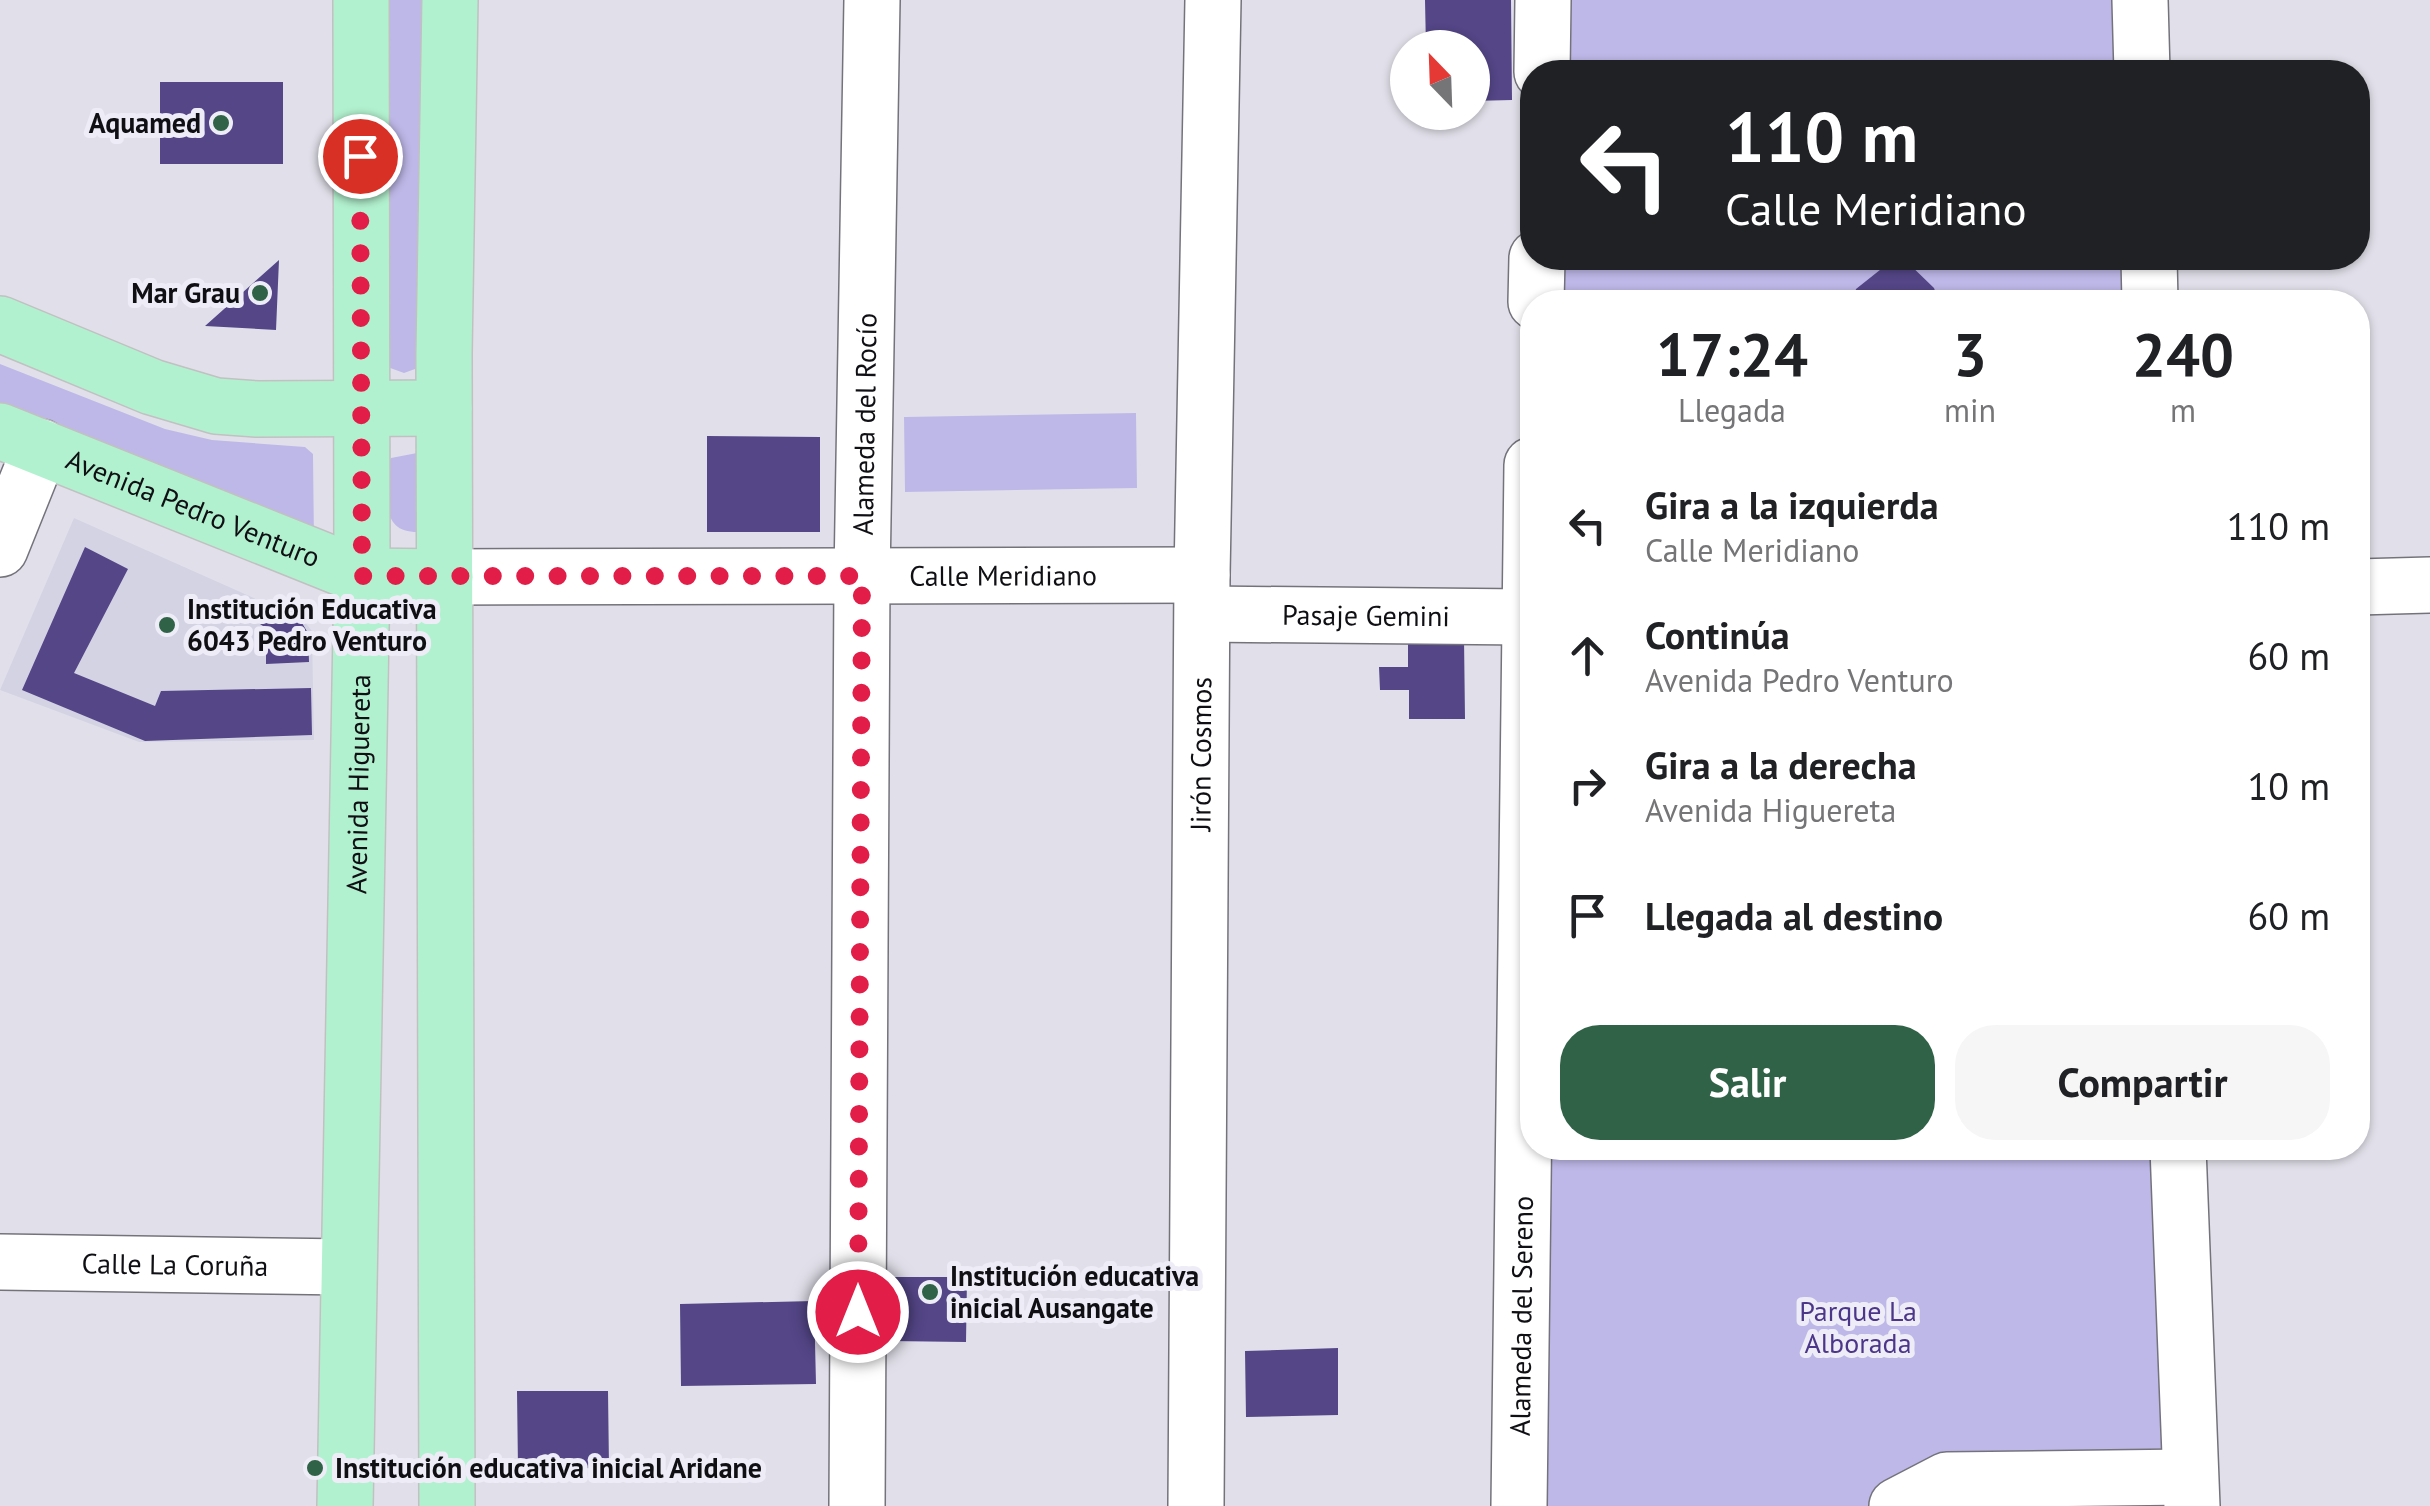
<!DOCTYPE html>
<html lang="es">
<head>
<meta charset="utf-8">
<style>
	:root { --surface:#fff; --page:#f6f6f6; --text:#202124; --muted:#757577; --accent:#2f6247 }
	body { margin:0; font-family:"PT Sans",sans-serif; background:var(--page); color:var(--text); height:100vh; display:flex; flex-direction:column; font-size:38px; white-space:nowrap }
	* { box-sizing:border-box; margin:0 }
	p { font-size:32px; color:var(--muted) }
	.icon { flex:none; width:55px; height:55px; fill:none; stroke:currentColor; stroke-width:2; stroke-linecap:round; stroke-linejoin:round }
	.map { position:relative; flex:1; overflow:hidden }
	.side { position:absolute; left:1520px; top:290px; width:850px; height:870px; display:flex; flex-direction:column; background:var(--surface); border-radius:40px; box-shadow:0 2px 8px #0004 }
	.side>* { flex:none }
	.hud { position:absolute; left:1520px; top:60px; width:850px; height:210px; border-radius:40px; box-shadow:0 2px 8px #0004; background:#202124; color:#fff; overflow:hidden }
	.needle { width:65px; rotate:337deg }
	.fabs { position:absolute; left:1390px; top:30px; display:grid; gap:20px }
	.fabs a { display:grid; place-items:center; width:100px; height:100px; border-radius:50%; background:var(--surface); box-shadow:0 2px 8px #0004; font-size:50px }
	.pin { position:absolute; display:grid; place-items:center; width:85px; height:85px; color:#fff; margin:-42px; border:5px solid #fff; border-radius:50%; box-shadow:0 2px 10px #0007 }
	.me { position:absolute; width:110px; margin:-55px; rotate:0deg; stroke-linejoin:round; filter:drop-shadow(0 0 8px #0008) }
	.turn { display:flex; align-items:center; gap:35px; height:210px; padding:0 40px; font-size:45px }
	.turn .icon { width:130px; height:130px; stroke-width:2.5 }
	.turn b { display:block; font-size:70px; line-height:85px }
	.eta { display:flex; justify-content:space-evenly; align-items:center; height:170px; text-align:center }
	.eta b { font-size:60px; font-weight:800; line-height:70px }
	.action { display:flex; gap:20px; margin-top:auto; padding:20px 40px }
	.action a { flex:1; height:115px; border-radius:40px; background:var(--accent); color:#fff; font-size:40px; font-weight:800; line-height:115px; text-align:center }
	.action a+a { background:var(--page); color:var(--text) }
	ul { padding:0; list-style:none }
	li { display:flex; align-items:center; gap:30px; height:130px; padding:0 40px }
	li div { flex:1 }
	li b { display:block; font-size:38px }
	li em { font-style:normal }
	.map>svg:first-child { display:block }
	.built { fill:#d4d3e4 }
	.green { fill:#beb8e8 }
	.building { fill:#544687 }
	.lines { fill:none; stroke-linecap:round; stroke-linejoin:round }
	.minor-casing { stroke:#74737c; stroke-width:58 }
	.major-casing { stroke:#c1c1c2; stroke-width:58 }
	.minor { stroke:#fff; stroke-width:55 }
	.major { stroke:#b2f1cf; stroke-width:55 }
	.route { stroke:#e11d48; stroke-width:18; stroke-dasharray:0 32.4 }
	.poi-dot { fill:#2f6247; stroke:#eeedf7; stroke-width:4 }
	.labels { text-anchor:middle; stroke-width:10; stroke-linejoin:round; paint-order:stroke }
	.poi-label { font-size:28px; font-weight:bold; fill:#100f13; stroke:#eeedf7; text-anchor:start }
	.street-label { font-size:28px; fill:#100f13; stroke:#eeedf7 }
	.park-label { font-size:28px; fill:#4b368a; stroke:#eeedf7 }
</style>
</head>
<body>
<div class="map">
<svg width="2430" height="1506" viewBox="0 0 2430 1506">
	<rect width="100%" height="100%" fill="#e1e0ea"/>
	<path class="built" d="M74 518 303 620 312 631 314 740 139 742 0 690Z"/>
	<path class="green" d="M381 0H428L415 369 404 373 382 365Z
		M1556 0H2128L2130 72H1555Z
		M1554 258H2136L2137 302H1553Z
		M0 364 165 429 212 440 305 447 313 454 314 542 0 415Z
		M1136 413 1137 488 905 492 904 417Z
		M417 453 421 532C378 534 389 497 387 466L391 458Z
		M1545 1148H2164L2173 1457 2009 1451 1965 1506H1542Z"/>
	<path class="building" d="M1425 0H1511L1512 100 1472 101V48H1426Z
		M160 82H283V164H160Z
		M1895 258H1903L1934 288 1939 302H1853L1856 289Z
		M279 260 276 330 205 326Z
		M707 436 820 437V532H707Z
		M85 547 128 569 74 673 155 706 161 691 311 688 312 735 145 741 22 690Z
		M261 604 302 623 308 633 309 662 266 664V628L254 620Z
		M1464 638 1465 719H1409V690H1380L1379 667H1408V639Z
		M891 1277H967L966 1342 890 1341Z
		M814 1301 816 1384 681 1386 680 1304Z
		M1338 1348V1415L1246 1417 1245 1351Z
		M517 1391H608L609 1468 518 1469Z"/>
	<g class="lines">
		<g class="minor-casing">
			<g id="minor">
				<path d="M2140 0 2142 72"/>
				<path d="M1542 72 1543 0"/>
				<path d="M2149 258 2150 302"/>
				<path d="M1536 302 1537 258"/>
				<path d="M0 549 41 447"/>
				<path id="s1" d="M445 577 1202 575"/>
				<path d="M2358 587 2430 585"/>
				<path id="s2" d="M1204 614 1529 617"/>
				<path d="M2178 1148 2192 1506"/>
				<path id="s3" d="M0 1262 348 1267"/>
				<path id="s4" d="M857 1506 862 576 872 0"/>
				<path id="s5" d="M1196 1506 1202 575 1213 0"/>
				<path id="s6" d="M1519 1506 1532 465"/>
				<path d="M1897 1506 1947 1480 2188 1477"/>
			</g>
		</g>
		<g class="major-casing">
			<g id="major">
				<path d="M0 324 152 387 216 406 257 409 444 408"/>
				<path id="s7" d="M0 431 362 576 445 577"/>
				<path id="s8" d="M345 1506 362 576 361 0"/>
				<path d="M447 1506 444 354 450 0"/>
			</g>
		</g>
		<use href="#minor" class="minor"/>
		<use href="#major" class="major"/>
	</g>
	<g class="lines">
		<path class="route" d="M360 156 362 576H862L858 1312"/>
	</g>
	<g class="poi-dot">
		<circle cx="221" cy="123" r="10"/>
		<circle cx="260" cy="293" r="10"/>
		<circle cx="167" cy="625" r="10"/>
		<circle cx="930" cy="1292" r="10"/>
		<circle cx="315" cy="1468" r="10"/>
	</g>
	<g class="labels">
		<g class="poi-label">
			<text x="201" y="133" text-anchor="end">Aquamed</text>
			<text x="240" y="303" text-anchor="end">Mar Grau</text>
			<text x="187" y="619">Institución Educativa<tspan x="187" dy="32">6043 Pedro Venturo</tspan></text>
			<text x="950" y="1286">Institución educativa<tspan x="950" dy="32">inicial Ausangate</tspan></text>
			<text x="335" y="1478">Institución educativa inicial Aridane</text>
		</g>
		<g class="street-label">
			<text dy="10" stroke="none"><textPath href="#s4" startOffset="1082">Alameda del Rocío</textPath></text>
			<text dy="10" stroke="none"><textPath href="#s7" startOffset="208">Avenida Pedro Venturo</textPath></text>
			<text dy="10" stroke="none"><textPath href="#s1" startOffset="558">Calle Meridiano</textPath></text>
			<text dy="10" stroke="none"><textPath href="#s2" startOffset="162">Pasaje Gemini</textPath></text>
			<text dy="10" stroke="none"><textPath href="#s5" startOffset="752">Jirón Cosmos</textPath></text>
			<text dy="10" stroke="none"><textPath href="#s8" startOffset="722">Avenida Higuereta</textPath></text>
			<text dy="10" stroke="none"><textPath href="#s3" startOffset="175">Calle La Coruña</textPath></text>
			<text dy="10" stroke="none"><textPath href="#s6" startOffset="190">Alameda del Sereno</textPath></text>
		</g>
		<g class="park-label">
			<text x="1858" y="1321">Parque La<tspan x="1858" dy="32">Alborada</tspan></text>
		</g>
	</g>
</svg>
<div class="fabs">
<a><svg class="needle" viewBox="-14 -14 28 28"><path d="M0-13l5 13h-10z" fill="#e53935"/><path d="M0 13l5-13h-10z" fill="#757577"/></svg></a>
</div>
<div class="pin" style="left:360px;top:156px;background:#d93025"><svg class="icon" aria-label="arrive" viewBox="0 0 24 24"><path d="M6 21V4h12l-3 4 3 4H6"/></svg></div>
<svg class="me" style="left:858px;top:1312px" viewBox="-20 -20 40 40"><circle r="17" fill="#e11d48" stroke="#fff" stroke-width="3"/><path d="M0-11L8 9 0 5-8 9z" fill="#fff"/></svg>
<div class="hud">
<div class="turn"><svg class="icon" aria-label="left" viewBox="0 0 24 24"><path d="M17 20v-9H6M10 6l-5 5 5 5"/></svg><div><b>110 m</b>Calle Meridiano</div></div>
</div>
<section class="side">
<div class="eta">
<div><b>17:24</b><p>Llegada</p></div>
<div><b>3</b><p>min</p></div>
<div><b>240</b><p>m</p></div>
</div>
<ul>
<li><svg class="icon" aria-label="left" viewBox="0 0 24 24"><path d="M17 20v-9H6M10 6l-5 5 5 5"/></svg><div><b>Gira a la izquierda</b><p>Calle Meridiano</p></div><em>110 m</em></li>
<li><svg class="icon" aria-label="ahead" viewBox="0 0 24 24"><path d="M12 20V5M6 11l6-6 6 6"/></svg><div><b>Continúa</b><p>Avenida Pedro Venturo</p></div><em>60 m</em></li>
<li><svg class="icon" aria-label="right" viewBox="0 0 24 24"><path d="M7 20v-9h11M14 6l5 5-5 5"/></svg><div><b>Gira a la derecha</b><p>Avenida Higuereta</p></div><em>10 m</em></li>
<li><svg class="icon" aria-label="arrive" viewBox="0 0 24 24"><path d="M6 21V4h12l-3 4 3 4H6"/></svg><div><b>Llegada al destino</b></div><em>60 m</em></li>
</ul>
<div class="action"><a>Salir</a><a>Compartir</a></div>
</section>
</div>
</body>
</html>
